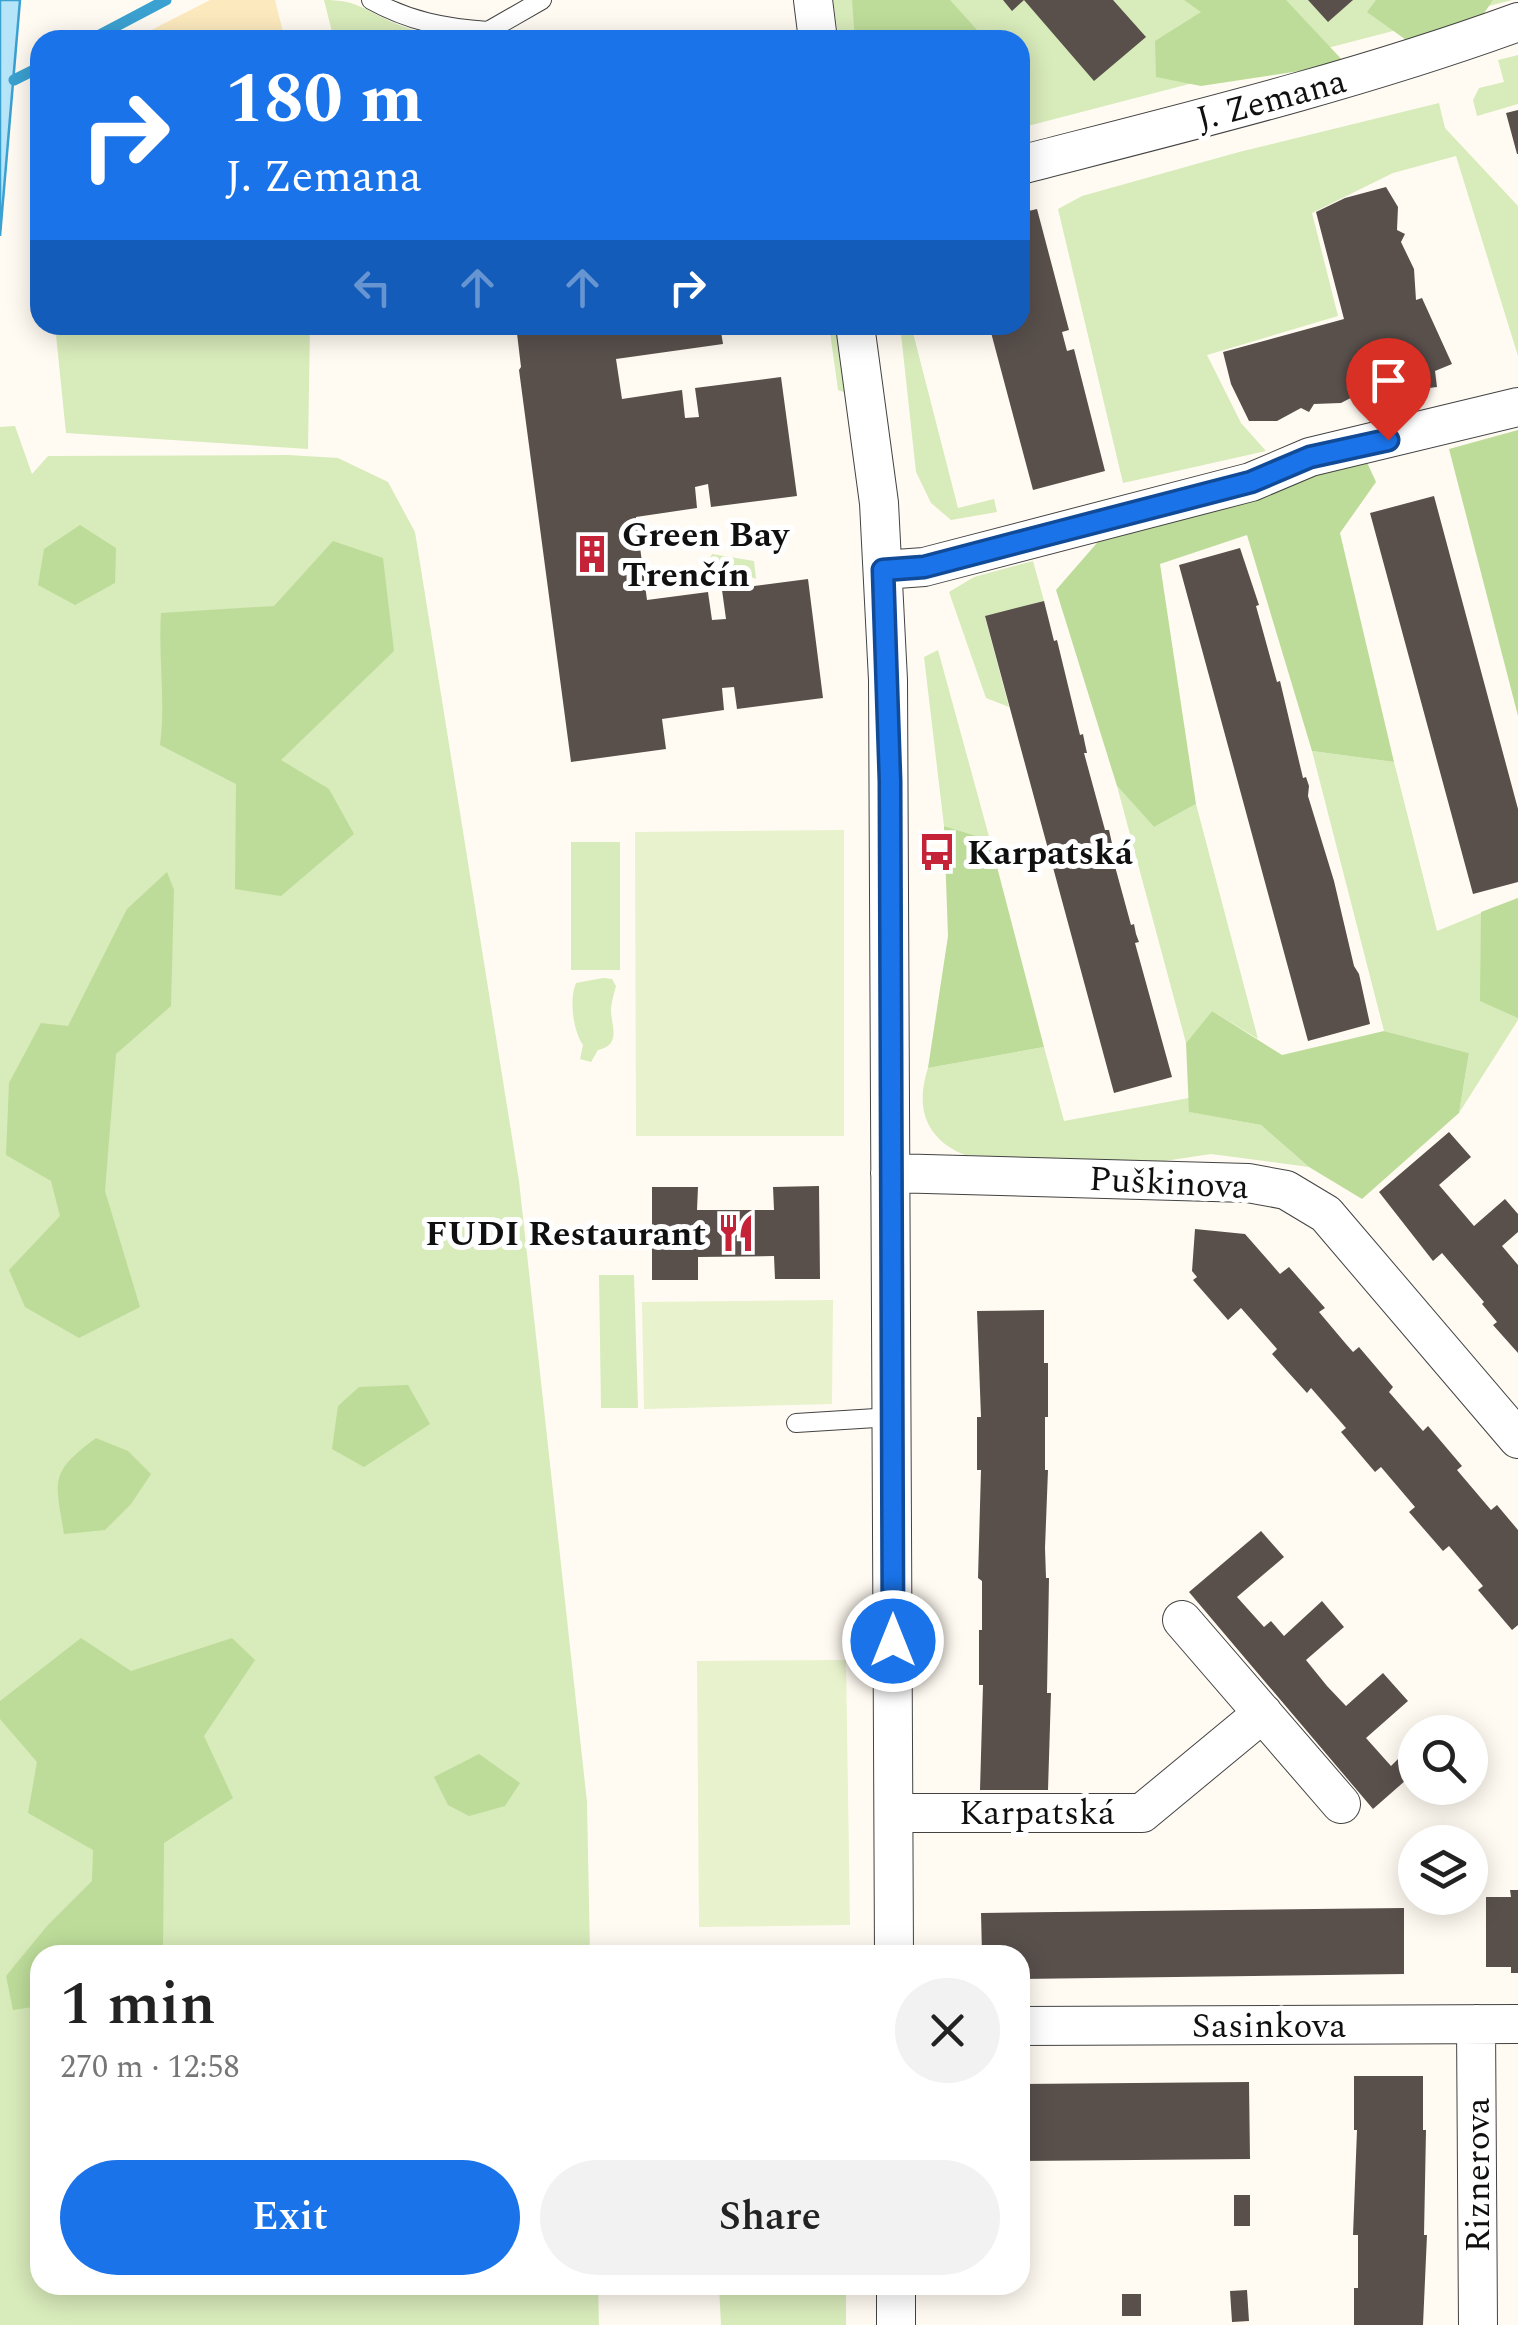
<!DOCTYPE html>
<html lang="en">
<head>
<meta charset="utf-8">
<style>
	:root { --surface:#fff; --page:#f2f2f2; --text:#222; --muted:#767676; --accent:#1a73e8 }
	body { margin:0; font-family:Spectral,serif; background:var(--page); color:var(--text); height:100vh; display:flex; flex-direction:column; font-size:38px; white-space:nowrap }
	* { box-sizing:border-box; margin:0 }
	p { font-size:32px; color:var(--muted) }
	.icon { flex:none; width:55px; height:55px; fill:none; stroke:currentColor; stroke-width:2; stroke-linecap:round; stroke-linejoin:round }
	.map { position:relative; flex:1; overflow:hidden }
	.details { position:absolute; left:30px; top:1945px; width:1000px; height:350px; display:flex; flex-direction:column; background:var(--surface); border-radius:30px; box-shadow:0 5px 25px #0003 }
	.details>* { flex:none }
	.top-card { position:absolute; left:30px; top:30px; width:1000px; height:305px; border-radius:30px; box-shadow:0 5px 25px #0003; background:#1a73e8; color:#fff; overflow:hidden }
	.tools { position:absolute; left:1398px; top:1715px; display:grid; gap:20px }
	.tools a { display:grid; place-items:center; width:90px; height:90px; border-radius:50%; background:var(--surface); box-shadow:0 5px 25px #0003; font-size:50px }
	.pin { position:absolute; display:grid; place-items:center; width:85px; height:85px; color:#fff; margin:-102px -42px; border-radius:50% 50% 50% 0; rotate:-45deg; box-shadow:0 0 10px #0007 }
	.pin .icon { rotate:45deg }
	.me { position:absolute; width:110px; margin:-55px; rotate:0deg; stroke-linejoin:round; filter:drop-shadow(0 0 8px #0008) }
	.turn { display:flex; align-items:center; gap:35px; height:210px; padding:0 30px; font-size:45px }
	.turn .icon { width:130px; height:130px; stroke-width:2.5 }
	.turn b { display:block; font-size:70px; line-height:85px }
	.lanes { display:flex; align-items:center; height:95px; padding:0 30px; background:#0003; justify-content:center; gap:50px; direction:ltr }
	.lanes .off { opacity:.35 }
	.round { display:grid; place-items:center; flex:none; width:105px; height:105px; border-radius:52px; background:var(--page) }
	.summary { display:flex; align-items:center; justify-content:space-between; height:170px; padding:0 30px }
	h1 { font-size:60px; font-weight:600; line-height:75px }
	.action { display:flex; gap:20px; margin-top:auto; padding:20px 30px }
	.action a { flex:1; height:115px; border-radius:60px; background:var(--accent); color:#fff; font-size:40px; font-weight:600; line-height:115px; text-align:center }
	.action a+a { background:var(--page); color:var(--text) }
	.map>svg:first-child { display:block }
	.green { fill:#d8ebba }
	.forest { fill:#bddc99 }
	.sand { fill:#fce9bd }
	.pitch { fill:#e8f2cc }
	.water { fill:#b6e4f8; stroke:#3ba1d1; stroke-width:2.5 }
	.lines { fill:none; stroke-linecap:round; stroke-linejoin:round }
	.stream { stroke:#3ba1d1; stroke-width:11 }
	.building { fill:#59504c }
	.lane-casing { stroke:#434343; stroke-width:20 }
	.street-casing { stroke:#434343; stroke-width:40 }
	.lane { stroke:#fff; stroke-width:18 }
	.street { stroke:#fff; stroke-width:38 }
	.route-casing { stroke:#114b97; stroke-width:25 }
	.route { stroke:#1a73e8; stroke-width:18 }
	.labels { text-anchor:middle; stroke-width:10; stroke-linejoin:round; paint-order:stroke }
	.street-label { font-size:35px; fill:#101010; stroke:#fff }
	.poi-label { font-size:35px; font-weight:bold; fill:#101010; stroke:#fff; text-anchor:start }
</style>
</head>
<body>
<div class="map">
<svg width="1518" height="2325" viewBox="0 0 1518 2325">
	<rect width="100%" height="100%" fill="#fffbf2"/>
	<path class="green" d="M324 0C357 0 363 9 392 22 413 31 433 36 455 40H334Z
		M833 0H1512L1020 128V40H839Z
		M1518 55V104L1477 116 1473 100 1479 88 1504 82 1498 60Z
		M1439 103 1445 128 1518 206V356L1456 156 1393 173 1312 213 1338 316 1207 355 1241 423 1266 451 1123 483 1058 209 1082 196 1239 152Z
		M55 325H310L308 449 66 433Z
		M829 325H837L846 393 838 390Z
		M900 325H911L958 508 994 499 997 512 951 520 931 503 916 472Z
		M15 426 32 474 48 456 288 455 338 458 388 482 415 532 519 1181 587 1802 590 1955H40V2285H598L599 2325H0V427Z
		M712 554 754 561 756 579C736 570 723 579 703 572Z
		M1033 561 1044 601 985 617 1009 707 986 698 949 592 974 577Z
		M938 650 990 840 944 826 924 657Z
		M1312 751 1394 762 1437 931 1518 898V1020L1459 1113 1469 1053 1384 1031Z
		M1117 786 1154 827 1196 804 1258 1039 1212 1011 1186 1043Z
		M571 842H620V970H571Z
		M603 978 612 979 616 986C614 994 611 1003 611 1011 612 1028 621 1045 598 1050L591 1062 580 1059 583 1045C573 1031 569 999 576 983Z
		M1044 1047 1064 1121 1189 1098 1190 1112 1261 1125 1309 1167 1211 1154 1138 1165 965 1155C925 1139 915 1107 928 1068Z
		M599 1275H634L638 1408H601Z
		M719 2285H846V2325H721Z"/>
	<path class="forest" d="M852 0H950L986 40H855Z
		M1184 0H1286L1346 64 1201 86 1156 77 1155 41 1201 12Z
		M1376 0H1493L1478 22 1416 47 1367 12Z
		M1518 430V716L1449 449Z
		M1365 458 1376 482 1340 533 1394 762 1312 751 1247 535 1160 564 1196 804 1154 827 1117 786 1056 590 1116 521Z
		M80 525 116 548 115 583 75 605 38 585 44 549Z
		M333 541 383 558 394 651 281 760 329 789 354 834 281 896 235 889 236 784 160 745C166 701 158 657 161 613L274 606Z
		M944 826 990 840 1044 1047 928 1068 948 936Z
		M167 872 174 890 171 1006 116 1054 105 1191 140 1307 79 1338 25 1307 9 1270 60 1216 51 1181 6 1155 9 1083 41 1023 68 1026 127 909Z
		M1518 898V1018L1480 1001 1481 912Z
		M1212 1011 1282 1055 1384 1031 1469 1053 1459 1113 1362 1199 1309 1167 1261 1125 1189 1112 1186 1043Z
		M408 1385 430 1424 364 1467 332 1449 338 1406 359 1387Z
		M96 1438 128 1451 151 1474 131 1504 105 1530 64 1534C55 1479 49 1473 96 1438Z
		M81 1638 131 1671 232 1638 255 1660 204 1736 233 1798 164 1843 163 1948 158 1955H40V2006L13 2010 6 1976 47 1926 92 1881 93 1850 28 1813 37 1762 0 1719V1701Z
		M479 1754 520 1783 505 1806 469 1816 448 1805 434 1777Z"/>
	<path class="sand" d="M210 0H275L285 40H132Z"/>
	<path class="pitch" d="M844 830V1136H636L635 832Z
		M833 1300 832 1404 644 1409 642 1302Z
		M846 1660 850 1925 699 1927 697 1661Z"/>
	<path class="water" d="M0 0H20L0 236Z"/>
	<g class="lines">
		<path class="stream" d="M90 40 166 0
			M14 80 40 67"/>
	</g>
	<path class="building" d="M1003 0H1113L1146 37 1094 81 1024 0 1012 11Z
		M1308 0H1353L1328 22Z
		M1518 110V154H1517L1506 113Z
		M1386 187 1398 207 1397 230 1405 234 1401 242 1414 269 1416 300 1422 298 1452 364 1435 371 1437 387 1366 396 1364 391 1341 403 1314 404 1309 412 1301 408 1277 421H1249L1231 384 1223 352 1344 319 1316 212 1345 198Z
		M1037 209 1069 330 1062 332 1067 351 1074 349 1105 471 1033 490 989 325H1020V213Z
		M516 325H720L723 344 616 359 622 399 682 390 685 418 699 417 695 388 781 377 797 496 711 507 708 484 695 487 697 508 636 517 647 600 708 592 712 620 726 619 722 590 808 579 823 698 737 709 734 687 722 688 724 710 662 719 666 749 571 762 519 370 521 367Z
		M1434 496 1518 809V882L1473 894 1370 513Z
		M1240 548 1259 605 1256 606 1277 682 1280 681 1303 778 1306 777 1309 786 1308 796 1334 881 1354 966 1359 974 1370 1024 1308 1041 1179 565Z
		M1044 601 1054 641 1057 640 1080 735 1083 734 1085 744 1087 753H1084L1105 830H1109L1113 848H1110L1131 925 1134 924 1136 934 1139 942 1135 943 1172 1077 1114 1093 985 616Z
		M1449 1132 1471 1157 1439 1185 1474 1226 1505 1199 1518 1214V1232L1502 1246 1518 1265V1353L1493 1325 1497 1322 1482 1304 1484 1302 1442 1253 1433 1261 1379 1192Z
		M819 1186 820 1279H775L774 1256 698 1257V1280H652V1187H698L697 1210H774L773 1187Z
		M1195 1229 1245 1234 1280 1274 1289 1267 1325 1308 1319 1312 1346 1344 1353 1352 1359 1347 1393 1387 1389 1392 1423 1431 1428 1426 1462 1466 1457 1470 1491 1510 1497 1505 1518 1530V1625L1512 1630 1478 1590 1483 1586 1449 1546 1443 1551 1409 1512 1415 1507 1381 1467 1375 1472 1341 1432 1346 1428 1311 1388 1307 1393 1288 1372 1272 1354 1277 1349 1241 1308 1228 1320 1193 1280 1197 1277 1192 1271Z
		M1044 1310V1363H1048V1417H1045V1470H1048L1045 1548 1046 1578H1049L1047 1693H1051L1048 1790H980L983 1685H979V1630H982V1581L978 1578 981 1470H977V1417H981L977 1311Z
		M1261 1531 1284 1557 1237 1597 1264 1627 1271 1621 1284 1636 1322 1601 1344 1627 1306 1660 1327 1686 1346 1706 1383 1673 1408 1701 1366 1738 1391 1766 1400 1757 1414 1773 1373 1809 1189 1592Z
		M1510 1890H1518V1973H1511V1967H1486V1897H1511Z
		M1404 1908V1974L1020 1979V1955H982L981 1913Z
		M1354 2076H1423V2130H1426L1424 2235H1427L1423 2325H1354V2288H1358V2235H1353L1357 2130H1354Z
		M1249 2082 1250 2159 1020 2161V2084Z
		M1234 2195H1250V2226H1234Z
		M1247 2290 1249 2321 1232 2322 1230 2291Z
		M1122 2294H1141V2316H1122Z"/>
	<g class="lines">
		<g class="lane-casing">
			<path id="lane" d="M371 0C409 21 444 28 488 31
				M481 40 488 31 542 0
				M796 1423 892 1417"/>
		</g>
		<g class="street-casing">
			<path id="street" d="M813 0 818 40
				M1020 165C1187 122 1356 81 1518 22
				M855 325 879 503 888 680 894 1955
				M883 570 924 567 1251 482 1310 457 1518 407
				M890 1173 1248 1183 1286 1190 1326 1214 1518 1439
				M1182 1620 1341 1804
				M894 1813H1142L1263 1713
				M1476 2024 1478 2325
				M1020 2026 1518 2024
				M896 2285V2325"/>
		</g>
		<use href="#lane" class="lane"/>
		<use href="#street" class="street"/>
	</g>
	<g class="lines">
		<g class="route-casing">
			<path id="route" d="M893 1641 890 781 883 570 924 567 1054 533 1251 482 1310 457 1388 440"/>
		</g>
		<use href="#route" class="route"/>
	</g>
	<defs>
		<g id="building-bare" transform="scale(3)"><path d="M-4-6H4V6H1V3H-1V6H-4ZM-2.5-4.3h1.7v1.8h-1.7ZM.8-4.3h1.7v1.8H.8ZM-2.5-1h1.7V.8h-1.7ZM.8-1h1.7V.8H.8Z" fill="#c42338" stroke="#fff" stroke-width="2.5" paint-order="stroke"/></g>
		<g id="bus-bare" transform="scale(3)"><path d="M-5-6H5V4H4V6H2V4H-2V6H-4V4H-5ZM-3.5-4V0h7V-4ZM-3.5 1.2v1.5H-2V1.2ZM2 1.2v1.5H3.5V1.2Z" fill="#c42338" stroke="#fff" stroke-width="2.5" paint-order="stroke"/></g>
		<g id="restaurant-bare" transform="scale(3)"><path d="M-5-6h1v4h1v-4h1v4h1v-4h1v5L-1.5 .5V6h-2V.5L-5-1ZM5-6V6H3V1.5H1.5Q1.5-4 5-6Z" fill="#c42338" stroke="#fff" stroke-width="2.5" paint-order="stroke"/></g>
	</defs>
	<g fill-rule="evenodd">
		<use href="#building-bare" x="592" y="554"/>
		<use href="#bus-bare" x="937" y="852"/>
		<use href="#restaurant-bare" x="736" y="1233"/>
	</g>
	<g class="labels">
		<g class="street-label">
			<text transform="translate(1271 99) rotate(-15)" y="12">J. Zemana</text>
			<text transform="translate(1169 1182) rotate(3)" y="12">Puškinova</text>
			<text x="1037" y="1824">Karpatská</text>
			<text x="1269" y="2037">Sasinkova</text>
			<text transform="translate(1477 2175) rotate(-90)" y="12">Riznerova</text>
		</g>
		<g class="poi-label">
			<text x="622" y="546">Green Bay<tspan x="622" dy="40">Trenčín</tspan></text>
			<text x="967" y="864">Karpatská</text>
			<text x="706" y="1245" text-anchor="end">FUDI Restaurant</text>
		</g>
	</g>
</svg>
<div class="tools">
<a><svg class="icon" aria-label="search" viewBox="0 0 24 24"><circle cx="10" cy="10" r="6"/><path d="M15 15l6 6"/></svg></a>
<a><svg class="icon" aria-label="layers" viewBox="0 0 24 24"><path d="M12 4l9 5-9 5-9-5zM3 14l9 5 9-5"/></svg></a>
</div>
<div class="pin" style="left:1388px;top:440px;background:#d93025"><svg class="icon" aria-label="arrive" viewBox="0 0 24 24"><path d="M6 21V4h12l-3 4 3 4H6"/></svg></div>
<svg class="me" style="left:893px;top:1641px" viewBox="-20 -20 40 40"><circle r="17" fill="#1a73e8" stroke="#fff" stroke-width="3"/><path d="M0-11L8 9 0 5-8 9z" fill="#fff"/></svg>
<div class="top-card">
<div class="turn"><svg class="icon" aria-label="right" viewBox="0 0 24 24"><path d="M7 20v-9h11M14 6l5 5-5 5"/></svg><div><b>180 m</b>J. Zemana</div></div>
<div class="lanes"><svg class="icon off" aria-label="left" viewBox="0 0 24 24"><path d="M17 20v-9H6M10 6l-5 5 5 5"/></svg><svg class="icon off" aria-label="ahead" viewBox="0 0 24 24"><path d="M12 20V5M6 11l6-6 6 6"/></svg><svg class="icon off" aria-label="ahead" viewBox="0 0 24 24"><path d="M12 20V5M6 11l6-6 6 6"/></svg><svg class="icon" aria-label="right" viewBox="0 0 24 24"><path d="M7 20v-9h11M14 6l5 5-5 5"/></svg></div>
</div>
<section class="details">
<div class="summary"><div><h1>1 min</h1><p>270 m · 12:58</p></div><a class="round"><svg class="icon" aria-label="close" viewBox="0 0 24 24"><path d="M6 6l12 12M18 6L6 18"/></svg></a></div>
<div class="action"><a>Exit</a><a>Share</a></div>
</section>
</div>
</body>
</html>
